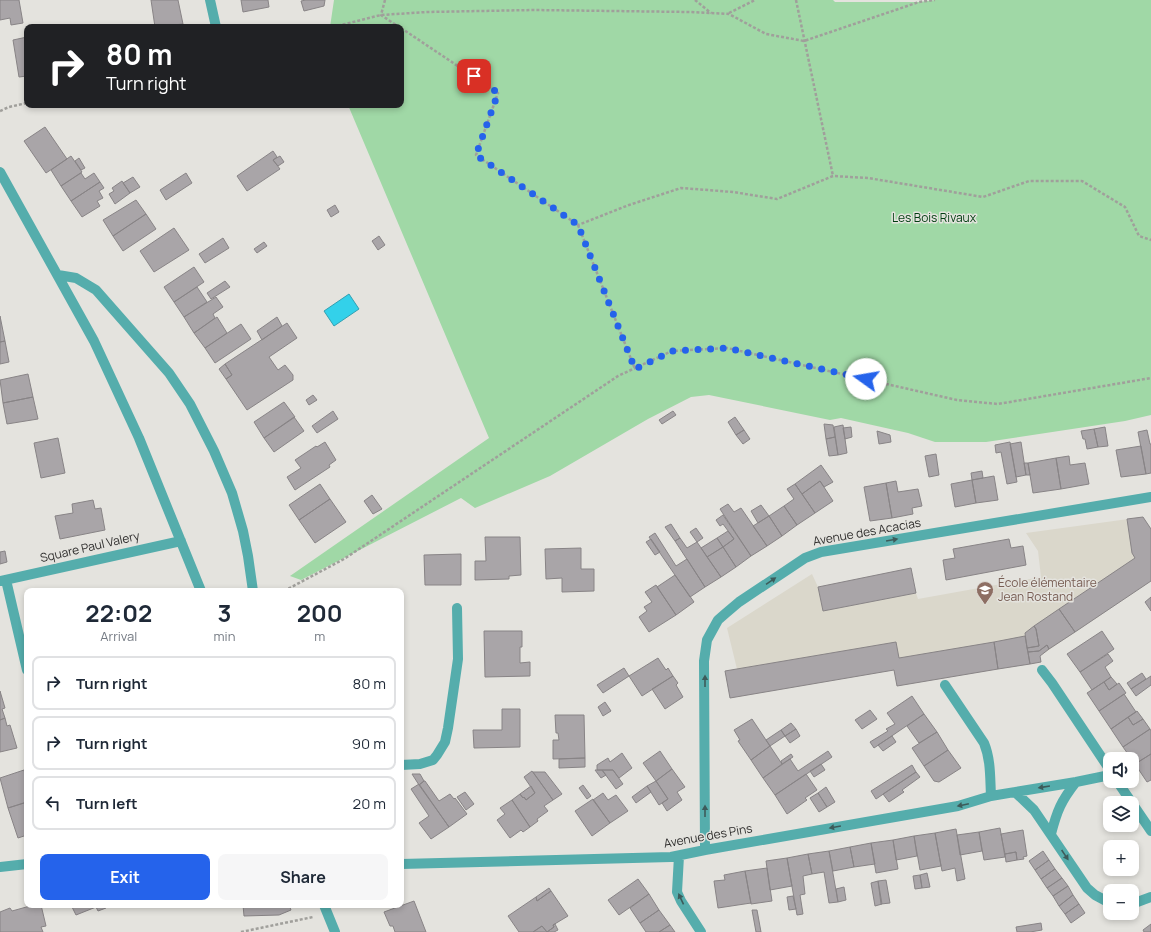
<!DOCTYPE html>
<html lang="en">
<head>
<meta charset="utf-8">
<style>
	:root { --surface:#fff; --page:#f6f6f7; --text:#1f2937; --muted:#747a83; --line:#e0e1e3; --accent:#2563eb }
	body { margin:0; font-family:Manrope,sans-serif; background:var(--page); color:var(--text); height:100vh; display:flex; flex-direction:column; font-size:15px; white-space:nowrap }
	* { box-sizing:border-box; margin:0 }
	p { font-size:13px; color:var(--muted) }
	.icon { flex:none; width:22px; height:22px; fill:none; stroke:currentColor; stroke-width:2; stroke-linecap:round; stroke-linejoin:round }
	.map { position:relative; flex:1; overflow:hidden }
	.drawer { position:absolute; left:24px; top:588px; width:380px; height:320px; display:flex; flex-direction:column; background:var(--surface); border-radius:8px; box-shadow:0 2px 6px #0003 }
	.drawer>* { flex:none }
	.banner { position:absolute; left:24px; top:24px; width:380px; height:84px; border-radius:8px; box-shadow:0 2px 6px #0003; background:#202124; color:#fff; overflow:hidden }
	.fabs { position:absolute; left:1103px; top:752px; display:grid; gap:8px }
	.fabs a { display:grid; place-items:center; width:36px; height:36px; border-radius:8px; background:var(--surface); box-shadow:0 2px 6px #0003; font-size:20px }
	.pin { position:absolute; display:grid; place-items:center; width:34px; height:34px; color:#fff; margin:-17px; border-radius:8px; box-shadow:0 2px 6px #0006 }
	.me { position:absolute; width:44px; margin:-22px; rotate:283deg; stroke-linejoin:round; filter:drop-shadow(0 0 3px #0008) }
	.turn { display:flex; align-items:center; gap:14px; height:84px; padding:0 16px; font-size:18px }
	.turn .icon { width:52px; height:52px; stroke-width:2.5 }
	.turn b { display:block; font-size:28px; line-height:34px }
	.eta { display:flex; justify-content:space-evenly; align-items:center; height:68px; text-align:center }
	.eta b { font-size:24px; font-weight:700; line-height:28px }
	.action { display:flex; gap:8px; margin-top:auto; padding:8px 16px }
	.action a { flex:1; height:46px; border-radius:8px; background:var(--accent); color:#fff; font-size:16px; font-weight:700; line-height:46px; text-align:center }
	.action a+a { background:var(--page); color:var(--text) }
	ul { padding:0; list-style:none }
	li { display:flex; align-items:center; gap:12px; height:54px; margin:0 8px 6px; padding:0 8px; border:2px solid var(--line); border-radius:8px }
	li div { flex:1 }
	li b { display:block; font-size:15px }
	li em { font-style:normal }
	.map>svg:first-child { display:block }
	.built { fill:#dad7cb }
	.green { fill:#a0d8a6 }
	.water { fill:#33d1ea; stroke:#32a0b2 }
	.building { fill:#a9a5a8; stroke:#888486 }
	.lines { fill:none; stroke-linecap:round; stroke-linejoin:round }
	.path { stroke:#a09f9b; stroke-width:2.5; stroke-dasharray:3 2; stroke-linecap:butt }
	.minor { stroke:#55adac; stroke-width:10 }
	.oneway { fill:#3d5b5a }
	.route { stroke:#2563eb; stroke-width:7; stroke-dasharray:0 12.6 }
	.labels { text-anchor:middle; stroke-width:3; stroke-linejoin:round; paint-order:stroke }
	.park-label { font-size:12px; fill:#003d10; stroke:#e4e3de }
	.street-label { font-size:12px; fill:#302f2e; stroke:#e4e3de }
	.education-label { font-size:12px; fill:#785e54; stroke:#e4e3de; text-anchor:start }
</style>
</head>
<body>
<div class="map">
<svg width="1151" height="932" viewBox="0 0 1151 932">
	<rect width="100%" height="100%" fill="#e4e3de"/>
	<path class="built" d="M1143 517 1151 529V581L1040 656 1041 662 897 686 894 670 730 698 725 671 737 669 727 628 812 574 818 587 823 611 916 593 918 599 1041 577 1038 551 1026 533Z"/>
	<path class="green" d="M334 0H833L835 2H919L935 0H1151V415L1125 421 986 442H935L908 433 841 418 830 420 709 395 691 397 648 419 550 476 475 508 461 498 301 580 290 576 489 438 348 105H401V27H330Z"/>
	<path class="water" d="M349 294 359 309 334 326 324 311Z"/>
	<path class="building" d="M0 0H19L23 23 11 25 10 18 0 20Z
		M151 0H178L183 24 155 27Z
		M241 0H268L269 7 243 12Z
		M306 0H325L324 6 304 11 301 1Z
		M27 37V76L19 77 13 40Z
		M45 127 67 159 46 173 24 141Z
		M273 151 277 157 273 160 280 169 247 191 237 176Z
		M71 156 82 172 61 186 51 170Z
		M280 156 284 162 278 166 273 160Z
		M79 158 85 168 81 170 75 161Z
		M81 173 85 179 94 173 100 182 71 201 61 186Z
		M186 173 192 183 166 200 160 190Z
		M133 177 140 187 130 193 123 183Z
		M122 181 130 193 115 204 109 194 114 191 112 188Z
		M100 182 104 188 99 191 103 198 97 201 100 206 82 217 71 201Z
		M136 200 146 214 113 236 103 220Z
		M335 205 339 212 331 217 327 210Z
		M146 214 156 229 123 251 113 236Z
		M174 228 189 250 154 272 140 251Z
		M379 236 385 245 378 250 372 241Z
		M223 238 229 248 205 263 199 254Z
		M264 242 267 246 257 253 254 249Z
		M194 267 204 282 174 302 164 287Z
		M225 281 230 287 211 299 207 293Z
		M197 287 207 302 184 317 174 302Z
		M216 297 223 307 213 314 215 318 194 333 184 317Z
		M0 316 5 341 0 342Z
		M217 317 227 333 205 348 194 333Z
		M277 317 282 326 262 340 257 331Z
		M287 323 297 338 269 357 278 370 285 365 293 375V380L247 410 226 379 232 375 225 364Z
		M241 324 251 339 215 363 205 348Z
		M5 341 9 362 0 364V342Z
		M225 364 232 375 226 379 219 369Z
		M28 374 33 397 3 403 0 380Z
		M313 395 317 400 309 405 306 400Z
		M33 397 38 419 7 424 3 403Z
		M284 402 295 417 264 438 254 422Z
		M333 411 338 419 317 433 312 426Z
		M673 411 676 415 662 424 659 420Z
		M294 417 304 431 274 452 264 438Z
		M735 417 744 430 736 435 728 422Z
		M824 424 833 425 835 437 826 439Z
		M843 425 847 453 838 455 834 427Z
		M851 427 852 437 845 439 843 428Z
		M1105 427 1108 446 1098 447 1094 429Z
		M1094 429 1098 447 1087 449 1085 439H1083L1081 431Z
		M744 430 750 439 743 444 736 435Z
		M1147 430 1150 444H1151V473L1146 474 1138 432Z
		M877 431 890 435 891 442 879 444Z
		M835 437 838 455 829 456 826 439Z
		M58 438 65 473 41 478 34 443Z
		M325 442 336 460 329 465 330 467 295 490 287 477 301 468 295 460 316 446 317 447Z
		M1010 442 1017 482 1007 484 1001 452 996 453 995 445Z
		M1021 442 1026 475 1016 477 1010 444Z
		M1141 446 1146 474 1121 477 1116 450Z
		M936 454 939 475 929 477 925 456Z
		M1069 456 1070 465 1085 463 1089 484 1061 489 1056 458Z
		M1056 458 1061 489 1033 493 1028 463Z
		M1024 463H1028L1030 475H1026Z
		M821 465 833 482 824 487 820 481 802 494 795 484Z
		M982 471 983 478 972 480 971 473Z
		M994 476 998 500 976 503 972 480Z
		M972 480 976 503 955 507 951 484Z
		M820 481 833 501 815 513 802 494Z
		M896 481 898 492 918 489 922 506 912 508 913 514 892 518 886 483Z
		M886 483 892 518 870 521 864 487Z
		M320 484 330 499 299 520 289 505Z
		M795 484 815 513 797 525 784 506 794 499 787 489Z
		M372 495 382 509 373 514 364 501Z
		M330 499 346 522 315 543 299 520Z
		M93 500 95 509 101 508 105 530 60 539 55 516 73 513 72 504Z
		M728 504 734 512 741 508 767 546 751 556 720 509Z
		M761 505 769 516 758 523 751 511Z
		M784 506 797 525 782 536 769 516Z
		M723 515 751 556 736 567 723 547 734 539 723 524 720 526 716 520Z
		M769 516 782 536 767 546 753 526Z
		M1143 517 1151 529V581L1075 632 1059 609 1135 558 1132 553 1127 519Z
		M671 524 680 538 675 541 665 527Z
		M696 528 703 538 697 542 690 532Z
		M728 531 734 539 723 547 717 538Z
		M655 533 676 566 687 559 705 587 690 597 649 537Z
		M485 537H520L521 575 509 576V579L475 580V561H486Z
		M680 538 687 548 697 542 721 577 705 587 675 541Z
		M717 538 723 547 707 557 701 548Z
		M651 539 660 552 655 555 646 542Z
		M1009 539 1011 548 1023 546 1026 565 946 580 943 560 955 558 953 549Z
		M723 547 736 567 721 577 707 557Z
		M581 548V569H594V591L562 592V578L546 579 545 549Z
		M5 551 7 562 0 564V552Z
		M461 554V585H425L424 555Z
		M911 568 916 593 823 611 818 587Z
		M675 575 694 602 676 615 657 587Z
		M656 585 676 615 649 632 639 617 647 611 644 607 652 602 645 592Z
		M1151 597V611L1145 602Z
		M1059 609 1075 632 1049 649 1047 645 1039 651 1028 652 1027 648 1039 646 1036 629 1034 626Z
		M1034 626 1036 629 1039 646 1027 648 1025 633Z
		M484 631H522V647H520V663L530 662V676L485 677Z
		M1102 631 1114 649 1080 672 1067 654Z
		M1025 636 1030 664 998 669 994 642Z
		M896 642 899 658 994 642 998 669 897 686 894 670 730 698 725 671Z
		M1047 645 1049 649 1040 656 1041 662 1030 664 1028 652 1039 651Z
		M1108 654 1113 661 1105 667 1111 677 1092 690 1080 672Z
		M658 658 666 670 668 668 673 676 642 696 629 676Z
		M624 668 629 676 603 693 597 685Z
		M1142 673 1146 679 1131 689 1127 683Z
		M673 676 678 683 676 685 683 697 665 709 652 689Z
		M1151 676V685L1136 696 1131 689Z
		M1111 677 1117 684 1109 690 1104 682Z
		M1104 682 1109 690 1119 683 1126 693 1099 711 1087 693Z
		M0 691 5 708 2 709 5 718 0 720Z
		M1124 694 1136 712 1111 729 1099 711Z
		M912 696 924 714 874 748 870 742 888 731 886 729 895 724 887 713Z
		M605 702 611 711 603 716 598 707Z
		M502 709H520V747L474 748 473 730H502Z
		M870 710 877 719 862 729 855 720Z
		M1137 711 1143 719 1133 725 1128 717Z
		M924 714 937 732 919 743 907 726Z
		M555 715H584L585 758 553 759V740H559L558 733H556Z
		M1128 717 1133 725 1143 719 1150 729 1123 747 1111 729Z
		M5 718 7 726 10 725 17 748 0 752V720Z
		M752 719 770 746 751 760 738 741 740 740 734 730Z
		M791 723 796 729 785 736 781 730Z
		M796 729 800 736 790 743 785 736Z
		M1150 729 1151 731V754L1135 764 1123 747Z
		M781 730 785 736 770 746 766 740Z
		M937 732 948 750 924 766 912 748Z
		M892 736 896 742 883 751 878 745Z
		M770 746 782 764 763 778 751 760Z
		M948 750 961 768 939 782 934 781 924 766Z
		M660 751 672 769 656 781 643 763Z
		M828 751 832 757 775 795 763 778 790 759 798 771Z
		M622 753 632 768 619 778 613 770H597V765L608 758 610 762Z
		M791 754 793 757 782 764 781 761Z
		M1151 754V780L1147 782 1135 764Z
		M585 758V767L559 768V759Z
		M821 764 825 770 814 777 810 771Z
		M912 765 916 772 876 799 871 791Z
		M672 769 685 787 677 792 682 800 667 811 662 803 668 799 656 781Z
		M24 770 27 782V802L8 808 0 778Z
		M595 770H602L606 775 601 778Z
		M602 770H613L623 784 616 789Z
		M532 771 553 800 544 806 548 811 537 819 538 821 530 827 512 800 520 794 523 798 524 797 526 800 535 793 524 777Z
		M533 772H545L562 794 553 800Z
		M916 772 920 777 902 790 904 792 889 802 883 794Z
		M412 774H420L424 781 419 785Z
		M806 774 817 790 805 798 807 800 787 814 775 795Z
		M424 781H425L439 801 450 794 454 799 455 798 467 814 449 827 419 785Z
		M656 781 668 799 659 805 647 786Z
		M419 784 449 827 431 839 419 823 429 816 411 789Z
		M583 785 591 796 587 799 579 788Z
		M531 786 535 793 526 800 524 797 523 798 520 794Z
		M647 786 651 792 636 803 632 797Z
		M826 787 835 802 827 807 818 793Z
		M465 792 474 804 466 810 457 797Z
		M603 793 608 800 616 795 628 811 610 823 593 800Z
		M818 793 827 807 819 812 810 798Z
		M593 799 610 823 592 836 575 811Z
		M512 800 530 827 523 832 521 830 510 838 497 820 505 814 500 808Z
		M27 802V835L18 838 8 808Z
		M1000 828 1005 857 984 860 979 832Z
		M956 829 965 879 957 881 955 868 942 871 935 833Z
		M1023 830 1027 856 1023 857 1024 859 1017 860 1016 852 1005 854 1001 834Z
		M979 832 982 851 960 855 957 835Z
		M935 833 941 866 920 870 914 836Z
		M914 836 917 856 896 860 893 840Z
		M893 840 898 869 876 873 871 843Z
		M871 843 875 864 854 867 850 847Z
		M850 847 854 867 833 871 829 851Z
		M829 851 838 902 829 903 824 872 812 874 808 854Z
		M1043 851 1049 860 1035 870 1029 861Z
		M1016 852 1017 860 1006 862 1005 854Z
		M808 854 812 874 803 876 805 894 800 895 803 914 797 915 787 858Z
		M787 858 792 886 770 890 766 861Z
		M1049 860 1055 869 1041 879 1035 870Z
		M767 868 772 901 751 904 745 871Z
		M1055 869 1062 878 1047 888 1041 879Z
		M745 871 751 903 718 908 714 881 725 880 724 875Z
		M927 873 930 887 922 888 920 875Z
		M920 875 922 888 915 889 913 876Z
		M1062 878 1068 886 1053 896 1047 888Z
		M638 879 649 894 619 915 608 900Z
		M886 880 890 903 881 904 878 881Z
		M878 881 882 904 875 906 871 883Z
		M1068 886 1073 895 1059 906 1053 896Z
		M844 887 846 900 838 902 836 889Z
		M549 888 551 891 537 901 536 897Z
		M551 891 568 916 553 925 554 927 547 932 542 926 533 932H519L508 916 536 897 537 901Z
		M649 894 659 910 640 923 630 908Z
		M1073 895 1079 904 1065 914 1059 906Z
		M793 896 796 909 789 910 787 897Z
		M414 901 426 932H395L393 926H390L384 912Z
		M1079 904 1085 913 1071 923 1065 914Z
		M30 905H41L46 926 41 927 43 932H0V912L10 908 12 911 30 906Z
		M71 905H105L106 908 98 911 96 907 76 915Z
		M243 905H289L291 910 279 915 244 916Z
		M659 910 670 925 659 932H646L640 923Z
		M752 910H757L761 932H756Z
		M1041 923 1042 930 1030 932H1017L1016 927Z
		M555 924 558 930 554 932H533L542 926 547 932 554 927 553 925Z
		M1151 924V932H1144L1143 930Z
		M670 925 675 932H659Z"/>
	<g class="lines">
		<path class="path" d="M385 0 381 15 399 27
			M695 0 711 13
			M796 0 833 176
			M729 13 755 0
			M333 27 381 15 427 12 534 10 690 12 729 14 766 34 804 41 919 2 935 0
			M401 28 498 93 476 155 578 225 629 205 681 188 733 192 777 199 833 176 868 178 983 197 1029 181H1082L1125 207 1139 236 1151 240
			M0 111 9 107 27 103
			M578 225 635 369
			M284 591 344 559 618 376 672 351 727 348 957 400 998 404 1151 378
			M241 932 313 917"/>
		<path class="minor" d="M210 0 216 27
			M0 172 94 341 139 438 201 591
			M58 275 76 278 96 290 169 373 190 404 214 451 232 493 243 531 248 556 253 591
			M6 580 27 670
			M0 581 181 541
			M1042 670 1052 683 1110 770
			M945 685 984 743C991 760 990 778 991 796
			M401 765 420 764 433 760 437 755 445 742 448 728 458 659 457 608
			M1117 781 1151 831
			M1015 792 1034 810 1087 888 1095 895 1110 903
			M1051 834C1057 811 1061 801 1076 782
			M705 850 704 661 707 640 718 620 726 613 739 602 805 558 821 552 1151 497
			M679 856 677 892 681 901 701 932
			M401 864 671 857 705 850 958 806 991 796 1076 782 1110 775
			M0 867 27 864
			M1132 904 1151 897
			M324 905 335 932"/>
	</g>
	<defs><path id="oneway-solid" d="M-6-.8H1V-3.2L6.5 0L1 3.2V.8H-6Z"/></defs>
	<g class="oneway">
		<use href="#oneway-solid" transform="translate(892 540) rotate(-10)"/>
		<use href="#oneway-solid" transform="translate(771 581) rotate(-34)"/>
		<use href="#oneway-solid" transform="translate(705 681) rotate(-90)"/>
		<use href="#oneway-solid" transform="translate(1044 787) rotate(171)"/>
		<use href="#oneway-solid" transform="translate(963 805) rotate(168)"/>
		<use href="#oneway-solid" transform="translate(705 811) rotate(-90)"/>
		<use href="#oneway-solid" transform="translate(835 827) rotate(170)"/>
		<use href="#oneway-solid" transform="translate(1065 855) rotate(56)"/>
		<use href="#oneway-solid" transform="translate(681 899) rotate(-115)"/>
	</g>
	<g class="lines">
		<path class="route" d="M474 76 498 93 476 155 578 225 635 369 672 351 727 348 866 379"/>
	</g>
	<defs>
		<g id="school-pin" transform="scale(0.9)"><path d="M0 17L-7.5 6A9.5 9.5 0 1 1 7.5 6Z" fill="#8d6e63" stroke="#e4e3de"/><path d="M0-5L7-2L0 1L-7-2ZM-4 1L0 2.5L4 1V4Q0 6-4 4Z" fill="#fff"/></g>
	</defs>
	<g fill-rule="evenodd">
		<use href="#school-pin" x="985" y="590"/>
	</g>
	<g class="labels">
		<g class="park-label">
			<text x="934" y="222">Les Bois Rivaux</text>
		</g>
		<g class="street-label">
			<text transform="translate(867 532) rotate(-10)" y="4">Avenue des Acacias</text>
			<text transform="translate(90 547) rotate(-13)" y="4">Square Paul Valery</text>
			<text transform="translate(708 836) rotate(-10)" y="4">Avenue des Pins</text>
		</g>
		<g class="education-label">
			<text x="998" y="587">École élémentaire<tspan x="998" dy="14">Jean Rostand</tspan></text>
		</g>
	</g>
</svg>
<div class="fabs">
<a><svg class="icon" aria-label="sound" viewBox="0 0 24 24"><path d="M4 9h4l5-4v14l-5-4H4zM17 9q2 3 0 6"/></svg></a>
<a><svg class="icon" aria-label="layers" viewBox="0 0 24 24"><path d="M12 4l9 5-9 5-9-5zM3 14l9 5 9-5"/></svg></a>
<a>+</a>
<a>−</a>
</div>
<div class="pin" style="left:474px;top:76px;background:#d93025"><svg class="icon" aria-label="arrive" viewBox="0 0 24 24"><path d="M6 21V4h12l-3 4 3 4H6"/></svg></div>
<svg class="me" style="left:866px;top:379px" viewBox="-20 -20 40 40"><circle r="19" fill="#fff"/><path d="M0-13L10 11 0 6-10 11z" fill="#2563eb"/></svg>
<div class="banner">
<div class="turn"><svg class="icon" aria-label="right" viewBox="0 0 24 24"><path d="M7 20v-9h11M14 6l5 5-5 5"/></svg><div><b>80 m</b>Turn right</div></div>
</div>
<section class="drawer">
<div class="eta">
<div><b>22:02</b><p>Arrival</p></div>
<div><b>3</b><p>min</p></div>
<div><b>200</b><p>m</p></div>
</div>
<ul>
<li><svg class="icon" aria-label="right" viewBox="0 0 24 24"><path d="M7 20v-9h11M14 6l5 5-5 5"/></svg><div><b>Turn right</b></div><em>80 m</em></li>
<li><svg class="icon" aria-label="right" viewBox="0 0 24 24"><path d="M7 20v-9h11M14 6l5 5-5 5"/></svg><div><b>Turn right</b></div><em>90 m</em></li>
<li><svg class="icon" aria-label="left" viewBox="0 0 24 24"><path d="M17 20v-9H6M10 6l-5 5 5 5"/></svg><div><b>Turn left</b></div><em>20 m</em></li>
</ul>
<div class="action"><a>Exit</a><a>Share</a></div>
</section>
</div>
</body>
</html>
